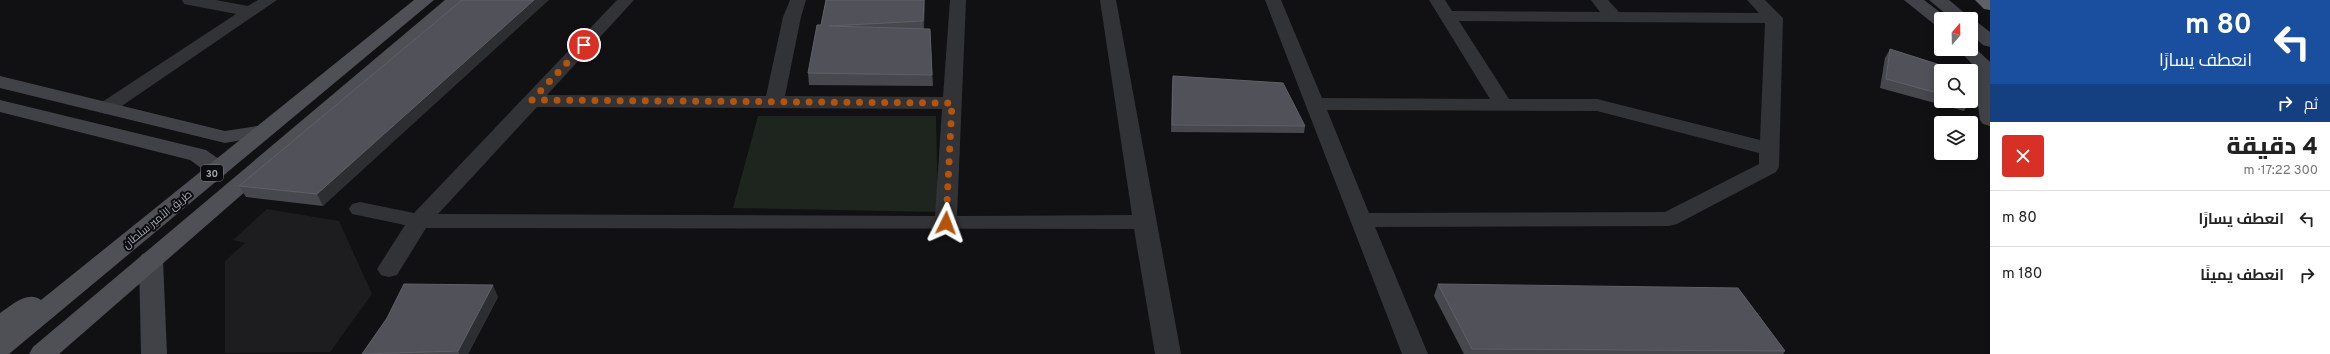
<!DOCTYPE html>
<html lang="ar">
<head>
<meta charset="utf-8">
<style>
	:root { --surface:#fff; --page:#f2f2f2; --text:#222; --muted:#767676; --line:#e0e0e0 }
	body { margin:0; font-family:Overpass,Cairo,sans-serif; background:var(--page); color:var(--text); direction:rtl; height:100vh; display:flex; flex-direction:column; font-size:15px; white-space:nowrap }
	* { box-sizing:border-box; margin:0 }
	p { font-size:13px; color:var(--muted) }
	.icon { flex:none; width:22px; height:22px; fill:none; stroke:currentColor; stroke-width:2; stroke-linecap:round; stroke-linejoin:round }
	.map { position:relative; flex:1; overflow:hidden; direction:ltr }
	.side { display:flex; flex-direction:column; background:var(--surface); width:340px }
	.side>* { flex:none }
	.hud { background:#1a4fa0; color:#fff; overflow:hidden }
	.needle { width:26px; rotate:20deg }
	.buttons { position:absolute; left:1934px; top:12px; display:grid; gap:8px }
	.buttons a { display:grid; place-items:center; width:44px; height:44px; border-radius:4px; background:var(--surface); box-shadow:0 2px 10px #0003; font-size:20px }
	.pin { position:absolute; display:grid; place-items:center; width:34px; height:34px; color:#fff; margin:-17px; border:2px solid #fff; border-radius:50%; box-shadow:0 1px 4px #0007 }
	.me { position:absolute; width:44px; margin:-22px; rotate:3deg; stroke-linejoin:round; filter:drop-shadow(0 0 3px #0008) }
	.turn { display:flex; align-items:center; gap:14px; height:84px; padding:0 12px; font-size:18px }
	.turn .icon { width:52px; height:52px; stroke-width:2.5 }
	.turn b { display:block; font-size:28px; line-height:34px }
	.then { display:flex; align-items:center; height:38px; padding:0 12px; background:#0003; gap:8px; font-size:15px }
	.round { display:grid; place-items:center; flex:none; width:42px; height:42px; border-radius:4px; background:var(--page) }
	.head { display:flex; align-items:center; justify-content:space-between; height:68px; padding:0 12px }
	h1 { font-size:24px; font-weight:800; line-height:30px }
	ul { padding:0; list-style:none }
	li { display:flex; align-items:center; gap:12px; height:56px; padding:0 12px; border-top:1px solid var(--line) }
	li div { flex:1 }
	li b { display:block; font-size:15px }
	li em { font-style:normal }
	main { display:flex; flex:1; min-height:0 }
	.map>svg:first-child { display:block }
	.built { fill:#1d1d1f }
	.green { fill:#1e251f }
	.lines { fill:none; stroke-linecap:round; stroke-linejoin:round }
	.street { fill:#323337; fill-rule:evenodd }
	.secondary { fill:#404247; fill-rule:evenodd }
	.primary { fill:#4f5056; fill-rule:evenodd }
	.highway { fill:#5f6168; fill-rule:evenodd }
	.wall { fill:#47484e }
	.shaded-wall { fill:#2d2e32 }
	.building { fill:#515259; stroke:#5e6067 }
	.route { stroke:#b45309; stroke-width:7; stroke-dasharray:0 12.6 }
	.labels { text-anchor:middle; stroke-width:4; stroke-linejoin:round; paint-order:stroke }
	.shield { fill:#0c0c0e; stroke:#767882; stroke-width:1 }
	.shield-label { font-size:10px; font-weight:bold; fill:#a3a7b3 }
	.street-label { font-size:11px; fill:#a3a7b3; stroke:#0c0c0e }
</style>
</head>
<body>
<main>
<section class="side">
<div class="hud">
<div class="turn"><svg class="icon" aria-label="left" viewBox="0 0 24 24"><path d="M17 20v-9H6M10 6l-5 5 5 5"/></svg><div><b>80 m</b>انعطف يسارًا</div></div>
<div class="then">ثم<svg class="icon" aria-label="right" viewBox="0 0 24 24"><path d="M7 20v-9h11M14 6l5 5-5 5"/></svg></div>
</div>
<div class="head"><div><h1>4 دقيقة</h1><p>300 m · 17:22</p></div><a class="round" style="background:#d93025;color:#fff"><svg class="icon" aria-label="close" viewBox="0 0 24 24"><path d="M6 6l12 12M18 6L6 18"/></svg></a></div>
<ul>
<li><svg class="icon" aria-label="left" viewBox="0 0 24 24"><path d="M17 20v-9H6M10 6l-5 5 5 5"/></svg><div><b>انعطف يسارًا</b></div><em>80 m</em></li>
<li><svg class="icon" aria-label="right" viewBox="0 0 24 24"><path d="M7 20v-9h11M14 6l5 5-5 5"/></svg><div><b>انعطف يمينًا</b></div><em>180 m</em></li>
</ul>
</section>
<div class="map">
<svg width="1990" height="354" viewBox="0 0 1990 354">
	<rect width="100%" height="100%" fill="#111113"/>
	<path class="built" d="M267 209 339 221 372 294 330 352 225 353V261L245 243 233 240Z"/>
	<path class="green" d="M758 116H936L938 212 733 208Z"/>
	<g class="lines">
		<path class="street" d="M182 0H216L248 6 258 0H277L113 112 106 114 99 112 96 108 99 104 236 14 184 4Z
			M617 0H634L547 95 766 96 783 17 790 0H806L801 17 785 96 943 97 950 0H966L957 216 1132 215 1100 0H1116L1181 354H1155L1134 229 426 228 397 275 389 277 381 275 377 269 405 225 352 214 349 209 352 204 360 202 414 213ZM537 107 942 109 935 216 438 214Z
			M1265 0H1281L1322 98 1490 99 1429 0H1445L1452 11 1600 12 1591 0H1608L1619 12 1759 13 1747 0H1765L1783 18 1779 167 1776 172 1677 224 1669 226 1375 227 1428 354H1402ZM1459 21 1765 23 1760 140 1597 99H1509ZM1327 110 1597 111 1759 153V164L1665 212 1369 213Z"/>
		<path class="secondary" d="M1904 0H1924L1949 19H1941V26L1935 25Z
			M1929 0H1949L1972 19H1952Z
			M1971 21 1977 22 1990 32V47L1983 45 1971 35Z
			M1971 44 1990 62V126L1983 124 1980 120 1972 64 1958 49H1971Z
			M0 76 225 131 264 125 271 127 274 131 271 135 225 143 0 88Z
			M0 100 206 150 226 164 229 169 226 174C211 178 202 168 190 160L0 112Z
			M151 252 160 254 163 260 167 354H141L139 260 142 254Z"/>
		<path class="primary" d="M414 0H434L9 354H0V313C11 306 27 290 41 300Z
			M445 0H465L59 354H29L33 347Z"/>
		<path class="highway" d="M1975 0H1990V10L1984 9Z"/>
	</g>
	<path class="wall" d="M462 0 323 206 246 197 239 186Z
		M826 0H925L924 29H930L933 86 809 85 808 73 821 25Z
		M1890 49 1941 71V101H1970L1964 111 1880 88 1885 58Z
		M1173 76 1305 126 1304 133 1171 132 1172 83Z
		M1438 284 1785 351 1783 354H1464L1434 296Z
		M498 297 468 354H362Z"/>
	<path class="shaded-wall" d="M534 0H549L323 206 317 194Z
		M924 0H925L923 31V21Z
		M493 285 498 297 468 354H459L458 351Z"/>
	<path class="building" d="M462 0H534L317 194 239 186Z
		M826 0H924L923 21 829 26 930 29 932 75 808 73 817 25H821Z
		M1890 49 1959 71H1941V94L1886 79Z
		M1173 76 1283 83 1305 126 1172 125Z
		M404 284 493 285 458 351 362 354 387 318Z
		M1438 284 1738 288 1785 351 1472 349Z"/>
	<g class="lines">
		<path class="route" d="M584 45 532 100 952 103 946 223"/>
	</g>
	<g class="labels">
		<rect class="shield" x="201" y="165" width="22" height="16" rx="3"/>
		<g class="shield-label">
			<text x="212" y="177">30</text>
		</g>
		<g class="street-label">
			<text transform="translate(157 219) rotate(-39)" y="4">طريق الأمير سلطان</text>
		</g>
	</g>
</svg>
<div class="buttons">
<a><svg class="needle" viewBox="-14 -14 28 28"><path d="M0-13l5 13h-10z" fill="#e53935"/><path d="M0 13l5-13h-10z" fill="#767676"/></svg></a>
<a><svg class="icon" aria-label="search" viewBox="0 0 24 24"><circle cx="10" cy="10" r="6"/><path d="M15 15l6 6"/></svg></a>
<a><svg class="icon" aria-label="layers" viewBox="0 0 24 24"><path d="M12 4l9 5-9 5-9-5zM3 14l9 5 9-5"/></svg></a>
</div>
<div class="pin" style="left:584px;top:45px;background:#d93025"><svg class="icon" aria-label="arrive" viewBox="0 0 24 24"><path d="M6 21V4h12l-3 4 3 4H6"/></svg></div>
<svg class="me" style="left:946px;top:223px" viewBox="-20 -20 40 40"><path d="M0-17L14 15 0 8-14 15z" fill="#b45309" stroke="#fff" stroke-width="4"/></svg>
</div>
</main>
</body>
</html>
